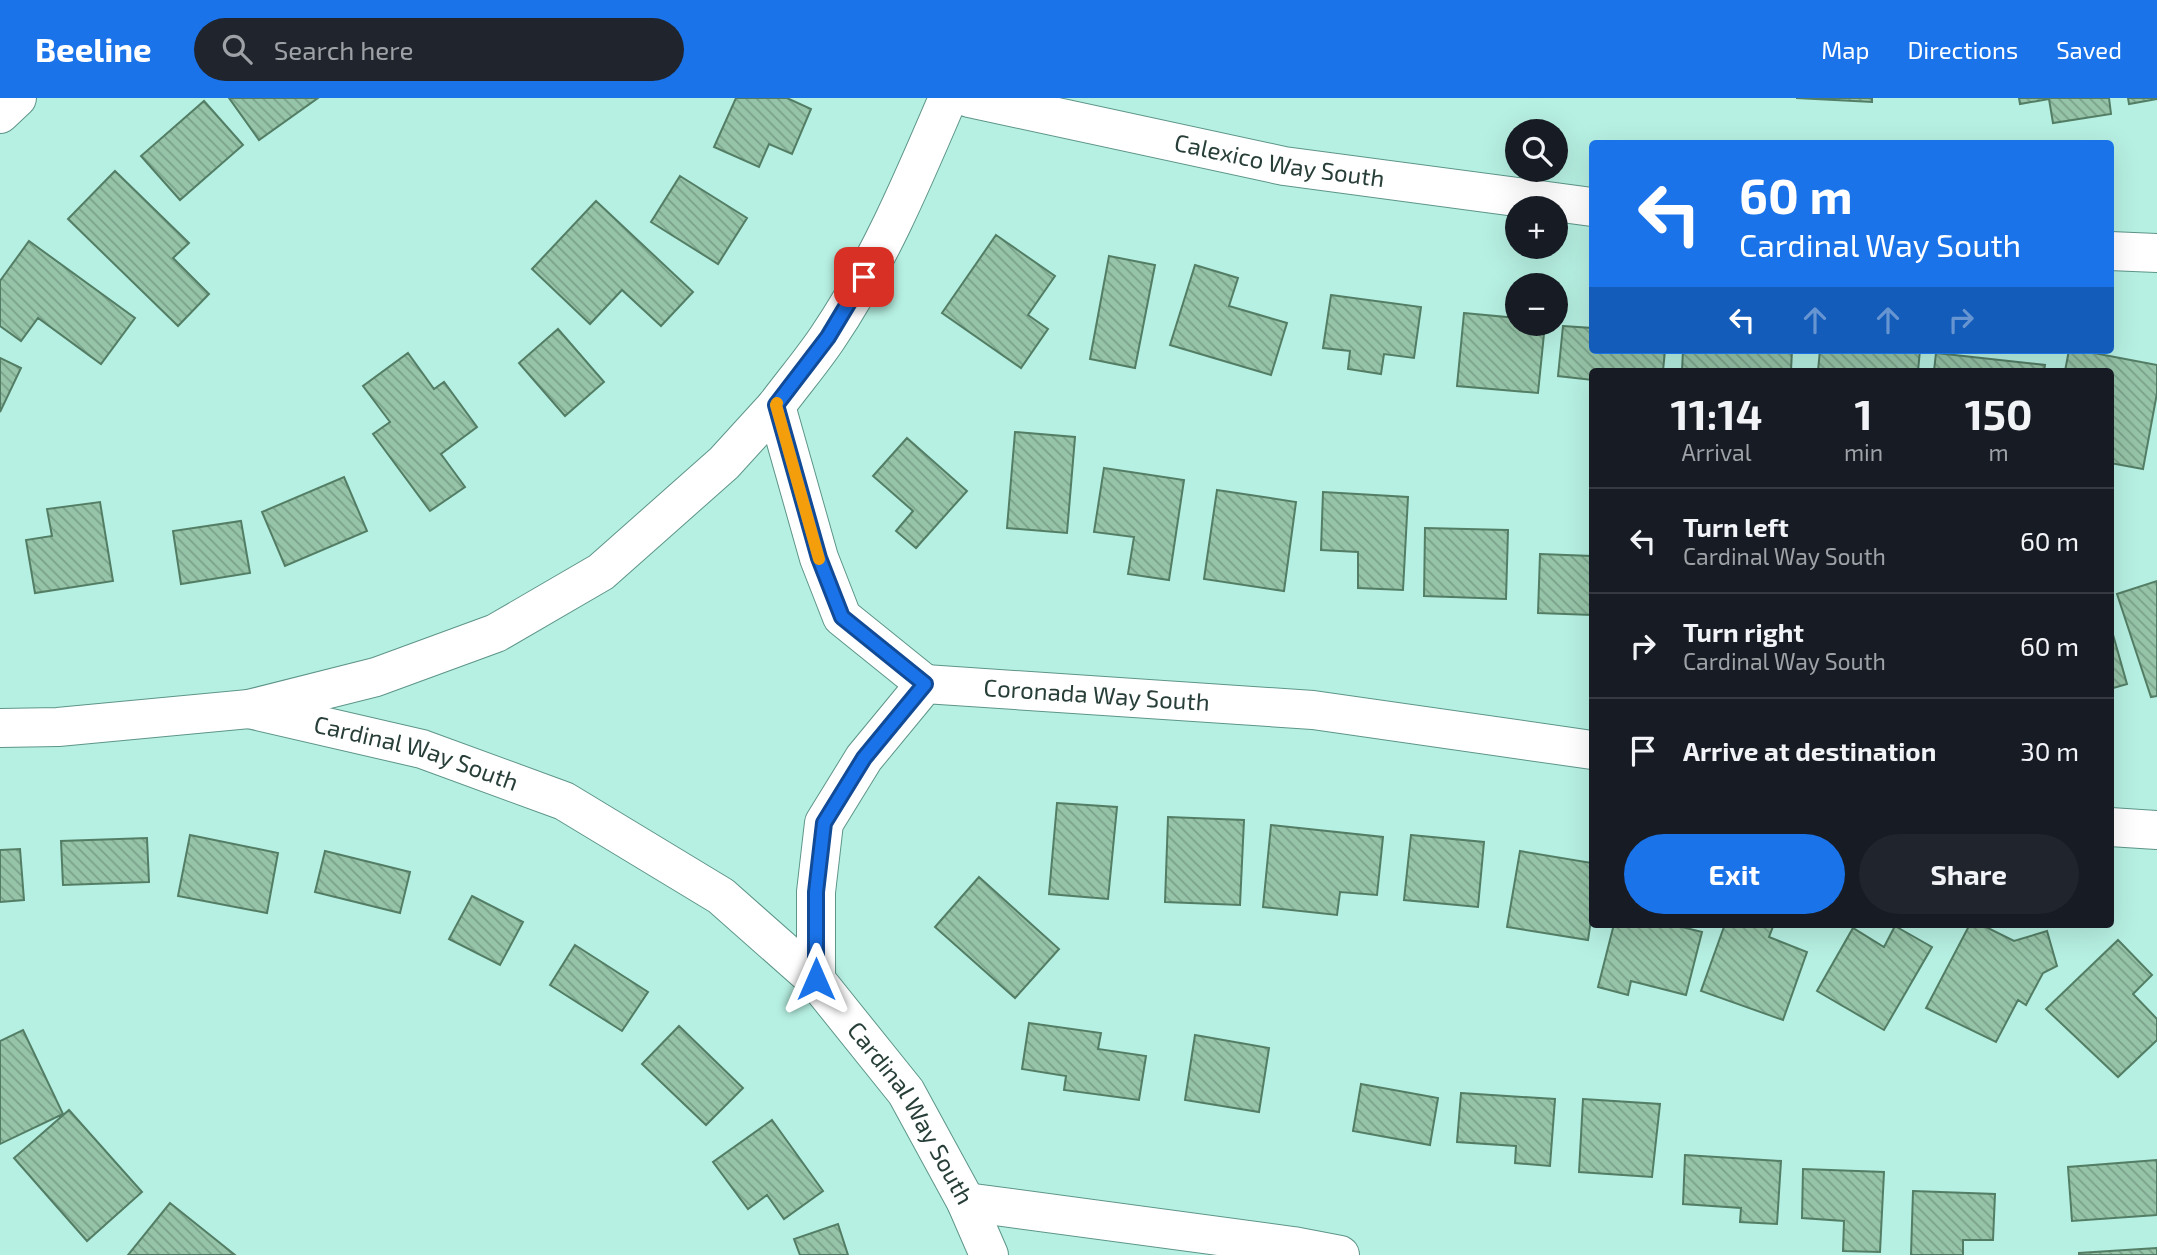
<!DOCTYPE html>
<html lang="en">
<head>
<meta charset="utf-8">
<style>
	:root { --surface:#171b24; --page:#20242c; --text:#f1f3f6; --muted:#9ea1a6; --line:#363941; --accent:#1a73e8 }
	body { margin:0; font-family:"Exo 2",sans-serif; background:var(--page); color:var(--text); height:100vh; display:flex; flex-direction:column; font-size:26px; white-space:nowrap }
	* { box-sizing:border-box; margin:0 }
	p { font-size:23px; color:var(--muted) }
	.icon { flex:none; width:38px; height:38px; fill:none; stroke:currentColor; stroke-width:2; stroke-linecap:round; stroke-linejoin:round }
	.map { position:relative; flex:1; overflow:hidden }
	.sheet { position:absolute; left:1589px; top:270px; width:525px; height:560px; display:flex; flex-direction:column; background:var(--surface); border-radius:7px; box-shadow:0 7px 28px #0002 }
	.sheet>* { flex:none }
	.banner { position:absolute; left:1589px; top:42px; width:525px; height:214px; border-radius:7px; box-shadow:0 7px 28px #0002; background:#1a73e8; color:#fff; overflow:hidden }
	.fabs { position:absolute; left:1505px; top:21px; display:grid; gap:14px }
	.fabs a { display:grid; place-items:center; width:63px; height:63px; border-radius:50%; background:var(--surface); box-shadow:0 7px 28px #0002; font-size:35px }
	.pin { position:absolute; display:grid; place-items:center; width:60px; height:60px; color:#fff; margin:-30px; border-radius:14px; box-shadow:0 4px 10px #0006 }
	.me { position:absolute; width:77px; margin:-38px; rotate:0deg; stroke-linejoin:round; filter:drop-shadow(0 0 5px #0008) }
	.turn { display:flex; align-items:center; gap:24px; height:147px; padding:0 35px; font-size:32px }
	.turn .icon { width:91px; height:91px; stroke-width:2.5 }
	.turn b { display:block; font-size:49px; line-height:60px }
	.lanes { display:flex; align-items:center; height:66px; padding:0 35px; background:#0003; justify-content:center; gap:35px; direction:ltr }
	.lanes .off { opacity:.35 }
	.eta { display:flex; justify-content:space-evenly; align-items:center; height:119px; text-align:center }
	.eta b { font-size:42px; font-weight:700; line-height:49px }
	.primary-button { display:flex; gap:14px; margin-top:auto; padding:14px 35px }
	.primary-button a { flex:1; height:80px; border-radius:42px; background:var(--accent); color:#fff; font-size:28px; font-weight:700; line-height:80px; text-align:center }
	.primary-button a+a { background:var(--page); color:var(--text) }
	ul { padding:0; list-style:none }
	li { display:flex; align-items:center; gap:21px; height:105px; padding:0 35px; border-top:2px solid var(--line) }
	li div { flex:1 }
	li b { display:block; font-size:26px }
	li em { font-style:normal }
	header { display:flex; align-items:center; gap:42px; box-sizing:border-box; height:98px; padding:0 35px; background:var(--accent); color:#fff }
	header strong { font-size:33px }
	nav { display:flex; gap:38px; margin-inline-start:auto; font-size:24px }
	.search { width:490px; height:63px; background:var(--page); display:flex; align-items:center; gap:18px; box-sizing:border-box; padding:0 24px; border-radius:38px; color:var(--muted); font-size:26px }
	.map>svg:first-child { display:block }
	.building { fill:url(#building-back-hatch); stroke:#537e65; stroke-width:2 }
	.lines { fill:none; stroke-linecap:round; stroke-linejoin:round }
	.minor-casing { stroke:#5d9588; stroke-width:40 }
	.minor { stroke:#fff; stroke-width:38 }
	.route-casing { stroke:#114b97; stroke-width:18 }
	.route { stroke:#1a73e8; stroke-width:12 }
	.slow { stroke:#f59e0b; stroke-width:12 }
	.labels { text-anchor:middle; stroke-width:5; stroke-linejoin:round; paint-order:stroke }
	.street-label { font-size:24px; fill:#273e39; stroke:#b6f0e2 }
</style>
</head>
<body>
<header>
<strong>Beeline</strong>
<div class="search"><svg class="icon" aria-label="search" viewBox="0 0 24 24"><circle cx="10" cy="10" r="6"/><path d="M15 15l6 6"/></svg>Search here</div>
<nav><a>Map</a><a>Directions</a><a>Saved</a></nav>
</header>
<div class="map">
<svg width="2157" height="1157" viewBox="0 0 2157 1157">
	<defs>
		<pattern id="building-back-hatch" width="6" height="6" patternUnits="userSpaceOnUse" patternTransform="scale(1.75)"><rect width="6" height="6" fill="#96c4a8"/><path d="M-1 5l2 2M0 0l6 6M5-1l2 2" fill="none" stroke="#7aa18a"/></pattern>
	</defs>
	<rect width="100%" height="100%" fill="#b6f0e2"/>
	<path class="building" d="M229 0H318L259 42Z
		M736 0H787L811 11 792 56 769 46 759 69 714 49Z
		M1796 0H1872V4Z
		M2019 0H2109L2111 16 2053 25 2049 1 2020 6Z
		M2128 0H2157V1L2129 6Z
		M204 3 243 47 180 102 141 58Z
		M115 73 189 145 173 160 209 196 178 228 68 121Z
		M680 78 747 120 718 166 651 124Z
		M596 103 693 194 661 228 622 192 590 226 532 171Z
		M996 137 1055 178 1028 217 1048 231 1021 270 942 215Z
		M29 143 135 220 101 266 38 220 21 243 0 228V183Z
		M1109 158 1155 167 1135 270 1090 261Z
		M1195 167 1238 180 1229 208 1287 225 1271 277 1170 247Z
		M1331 197 1421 209 1414 260 1384 256 1381 276 1348 271 1350 253 1323 250Z
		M1464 215 1517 220V226H1545L1538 295 1457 288Z
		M1563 228 1592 230V252H1665L1663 273H1592V282L1558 278Z
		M558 231 604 284 565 318 519 265Z
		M1683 252H1792L1791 273H1682Z
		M1820 252H1920L1918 273H1818Z
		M2069 252H2078L2157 267V295L2143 371 2110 365V273H2065Z
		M408 255 434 291 444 284 477 329 441 356 465 389 430 413 373 336 390 324 363 288Z
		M1936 255 2045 267 2044 273H1934Z
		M0 260 21 270 0 314Z
		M1015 334 1075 339 1067 435 1007 430Z
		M907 340 967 393 916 450 896 433 913 413 873 378Z
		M1104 370 1184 382 1169 482 1128 476 1134 439 1094 434Z
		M344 379 367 433 285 468 262 414Z
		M1217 392 1296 404 1284 493 1204 481Z
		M1323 394 1408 399 1403 492 1358 490V454L1321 452Z
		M100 404 113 483 35 495 26 442 52 438 47 411Z
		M241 423 250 475 181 486 173 433Z
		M1425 430 1508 432 1506 501 1424 498Z
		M1540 456 1592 458V517L1538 515Z
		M2157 483V598L2151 599 2117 496Z
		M2110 526 2127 586 2110 591Z
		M1057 705 1117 709 1108 801 1049 796Z
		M1168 719 1244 722 1240 807 1165 804Z
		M1271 727 1383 739 1377 797 1340 794 1337 817 1263 809Z
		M190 737 278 755 267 815 178 798Z
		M1411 737 1484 744 1478 809 1404 802Z
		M147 740 149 784 63 787 61 743Z
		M20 751 24 802 0 804V752Z
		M325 753 410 774 400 815 315 794Z
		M1520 753 1592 765V815L1588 842 1507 829Z
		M979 779 1059 851 1015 900 935 829Z
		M472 798 523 824 500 867 449 841Z
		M1614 826H1670L1702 834 1686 897 1631 883 1628 897 1598 889Z
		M1725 826H1774L1769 839 1807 854 1783 922 1701 893Z
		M1970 826H1980L2014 843 2047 833 2057 868 2043 875 2026 907 2018 902 1996 944 1926 910Z
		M1895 828 1932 849 1884 932 1817 893 1853 830 1884 849Z
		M2118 842 2152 877 2133 896 2157 921V942L2118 979 2046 911Z
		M575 847 648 894 622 933 550 887Z
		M1029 925 1101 935 1098 951 1146 958 1139 1002 1064 992 1066 978 1022 971Z
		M679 928 743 990 706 1027 642 966Z
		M23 932 63 1016 0 1046V943Z
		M1195 937 1269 950 1259 1014 1185 1002Z
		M1361 986 1438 1000 1430 1047 1353 1033Z
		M1461 995 1555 1001 1550 1068 1515 1065 1516 1048 1457 1044Z
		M1583 1001 1660 1006 1652 1079 1579 1074Z
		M69 1012 142 1094 87 1143 14 1060Z
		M772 1022 823 1093 784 1121 767 1097 748 1111 713 1064Z
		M1685 1057 1781 1063 1777 1126 1740 1124 1741 1110 1683 1106Z
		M2157 1062V1117L2072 1123 2068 1069Z
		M1803 1071 1884 1074 1880 1154 1843 1153 1844 1123 1802 1120Z
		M1913 1093 1995 1096 1993 1142H1963V1157H1911Z
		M170 1105 235 1157H128Z
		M838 1126 848 1157H800L794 1141Z
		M2157 1150V1157H2079V1155Z"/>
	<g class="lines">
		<g class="minor-casing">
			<g id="minor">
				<path id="s1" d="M969 0 1284 68 1592 109"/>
				<path d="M0 16 17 0"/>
				<path d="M2110 153 2157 155"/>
				<path d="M925 586 842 519 819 460 776 308C793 285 812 263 828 239 878 165 913 82 948 0"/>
				<path id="s2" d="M925 586 1313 612 1592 652"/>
				<path id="s3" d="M249 611 422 651 564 703 721 798 816 882 906 994 966 1104 989 1157"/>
				<path d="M0 630 58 629 249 611 376 579 496 535 601 474 724 365 776 308"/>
				<path d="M2110 729 2157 732"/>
				<path d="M816 882V794L824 725 864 660 925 586"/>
				<path d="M966 1104 1293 1148 1340 1157"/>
			</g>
		</g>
		<use href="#minor" class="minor"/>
	</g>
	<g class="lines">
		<g class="route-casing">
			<path id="route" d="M816 881V794L824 725 864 660 925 586 842 519 819 460 776 307 828 239 864 179"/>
		</g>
		<use href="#route" class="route"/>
		<path class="slow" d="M777 305 776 307 819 461"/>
	</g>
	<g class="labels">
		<g class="street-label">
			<text dy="8" stroke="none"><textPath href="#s1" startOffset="317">Calexico Way South</textPath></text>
			<text dy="8" stroke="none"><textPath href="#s2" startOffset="172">Coronada Way South</textPath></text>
			<text dy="8" stroke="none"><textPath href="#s3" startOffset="173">Cardinal Way South</textPath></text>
			<text dy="8" stroke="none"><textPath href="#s3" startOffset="803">Cardinal Way South</textPath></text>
		</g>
	</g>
</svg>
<div class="fabs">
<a><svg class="icon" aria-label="search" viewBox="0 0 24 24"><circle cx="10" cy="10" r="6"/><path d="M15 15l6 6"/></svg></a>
<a>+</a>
<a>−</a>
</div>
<div class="pin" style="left:864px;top:179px;background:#d93025"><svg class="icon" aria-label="arrive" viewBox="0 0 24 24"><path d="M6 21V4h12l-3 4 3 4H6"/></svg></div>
<svg class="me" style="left:816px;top:881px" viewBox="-20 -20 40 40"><path d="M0-17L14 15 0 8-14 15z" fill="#1a73e8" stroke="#fff" stroke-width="4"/></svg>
<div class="banner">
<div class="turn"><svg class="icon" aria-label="left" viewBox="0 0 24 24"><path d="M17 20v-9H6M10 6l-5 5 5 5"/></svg><div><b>60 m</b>Cardinal Way South</div></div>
<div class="lanes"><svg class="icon" aria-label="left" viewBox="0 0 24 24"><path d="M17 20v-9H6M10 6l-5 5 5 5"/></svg><svg class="icon off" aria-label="ahead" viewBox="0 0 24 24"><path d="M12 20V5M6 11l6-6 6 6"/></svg><svg class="icon off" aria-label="ahead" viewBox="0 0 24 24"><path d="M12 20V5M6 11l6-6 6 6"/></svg><svg class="icon off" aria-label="right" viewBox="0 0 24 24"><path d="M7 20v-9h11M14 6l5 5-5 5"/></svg></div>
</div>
<section class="sheet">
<div class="eta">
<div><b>11:14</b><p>Arrival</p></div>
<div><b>1</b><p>min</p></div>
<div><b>150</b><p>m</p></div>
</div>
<ul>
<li><svg class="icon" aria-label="left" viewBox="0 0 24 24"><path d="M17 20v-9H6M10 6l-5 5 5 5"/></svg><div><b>Turn left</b><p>Cardinal Way South</p></div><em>60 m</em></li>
<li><svg class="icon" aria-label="right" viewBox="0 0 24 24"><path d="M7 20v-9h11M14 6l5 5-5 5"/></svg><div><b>Turn right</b><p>Cardinal Way South</p></div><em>60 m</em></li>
<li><svg class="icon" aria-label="arrive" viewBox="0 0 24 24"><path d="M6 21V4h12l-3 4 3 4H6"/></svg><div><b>Arrive at destination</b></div><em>30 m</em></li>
</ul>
<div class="primary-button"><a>Exit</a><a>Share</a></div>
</section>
</div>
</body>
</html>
